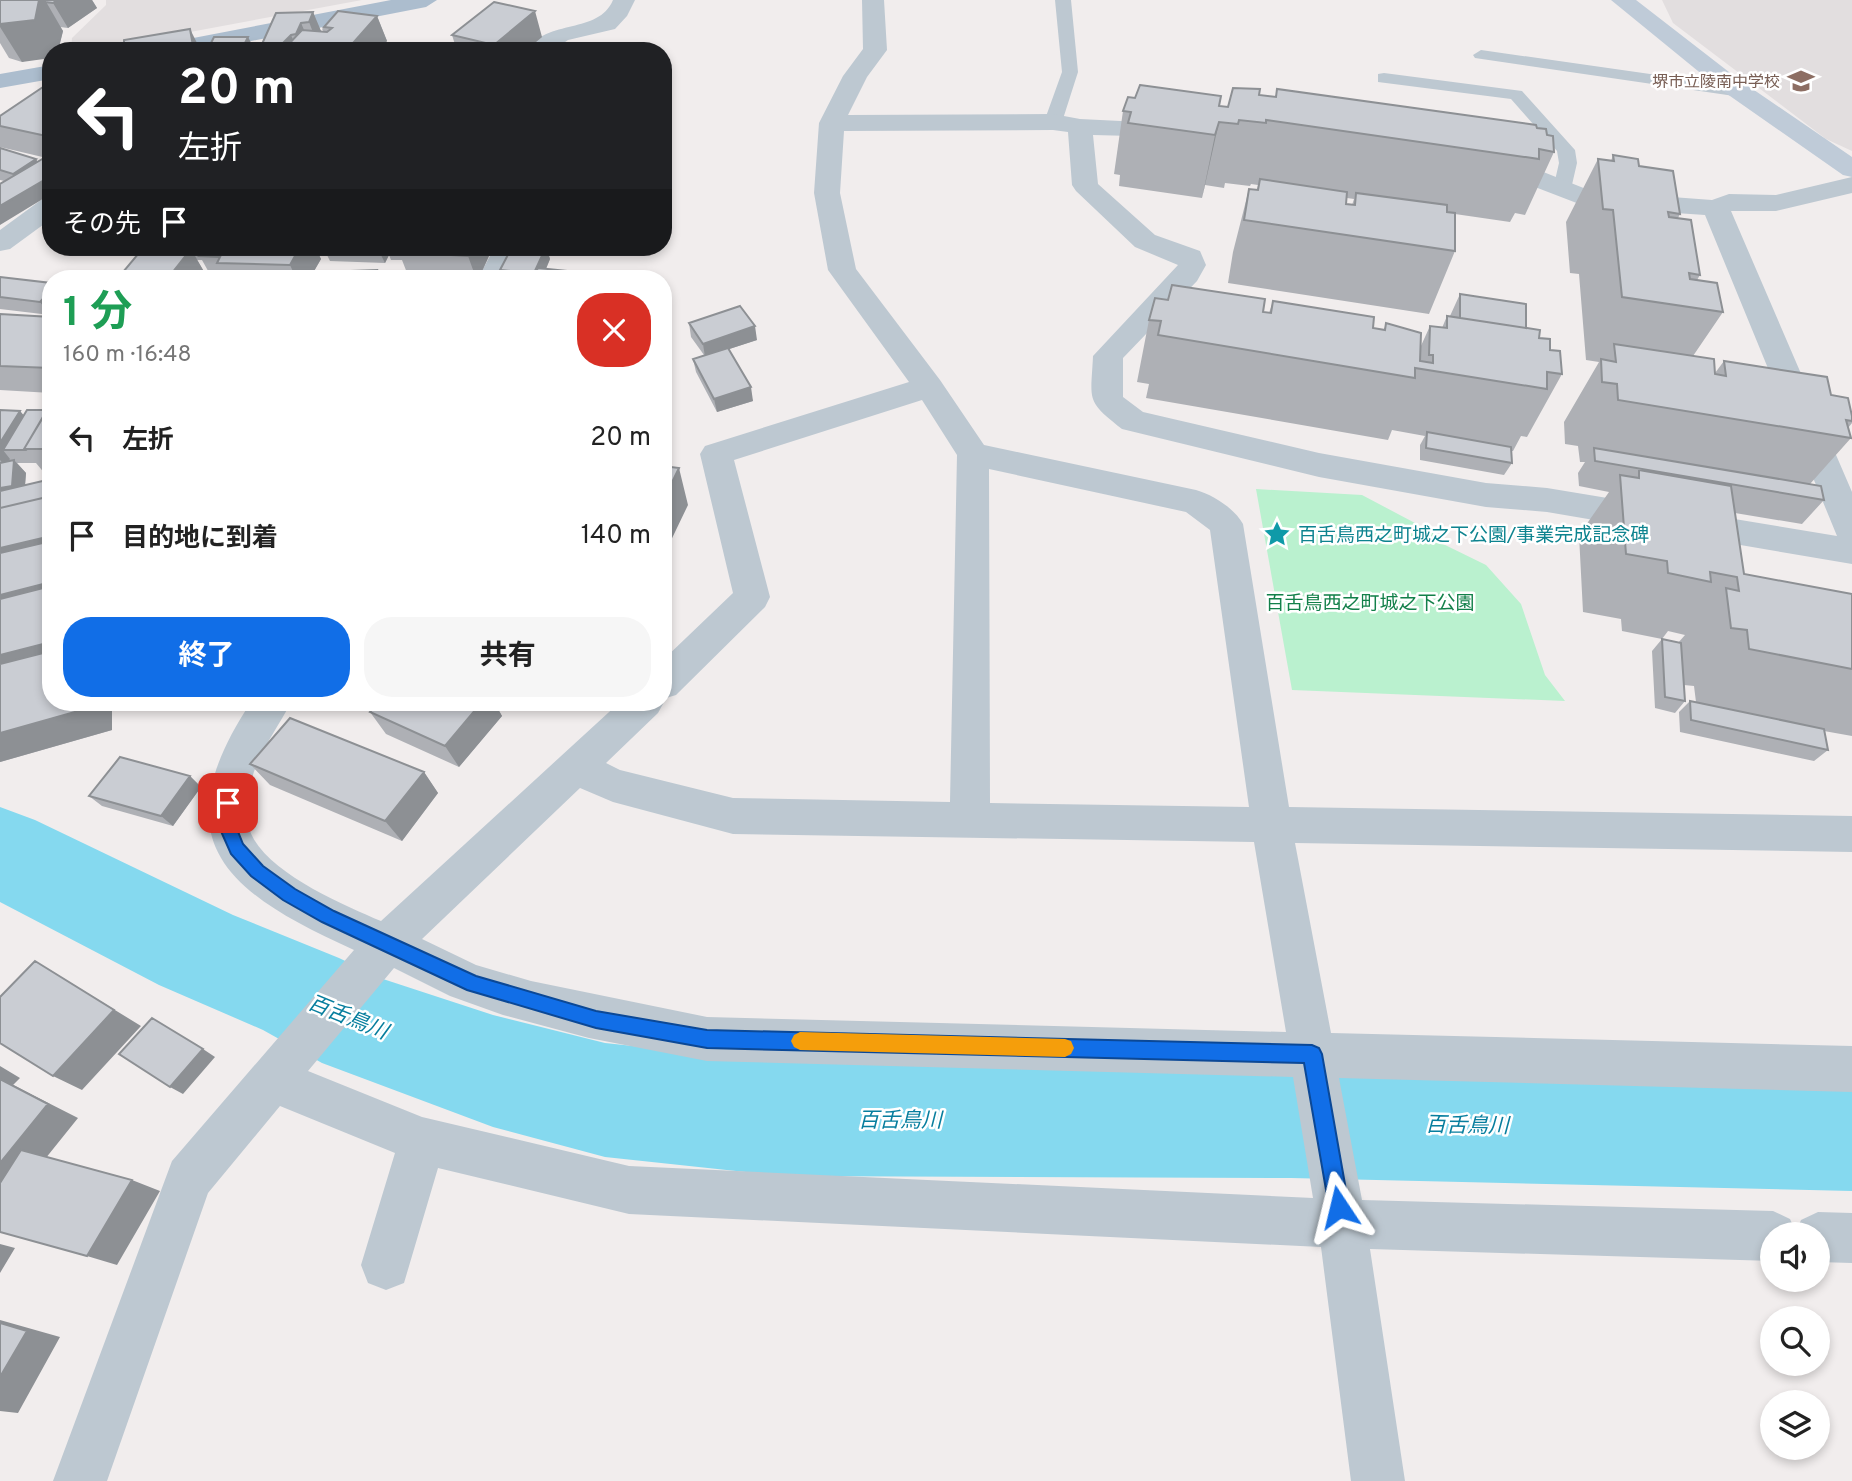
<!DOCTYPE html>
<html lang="ja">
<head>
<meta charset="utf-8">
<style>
	:root { --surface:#fff; --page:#f6f6f6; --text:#222; --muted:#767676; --accent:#116ee7 }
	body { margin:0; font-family:Overpass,"Noto Sans JP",sans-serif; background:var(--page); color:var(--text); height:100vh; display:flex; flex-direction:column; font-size:26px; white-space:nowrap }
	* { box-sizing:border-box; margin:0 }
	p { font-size:23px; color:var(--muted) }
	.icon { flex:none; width:38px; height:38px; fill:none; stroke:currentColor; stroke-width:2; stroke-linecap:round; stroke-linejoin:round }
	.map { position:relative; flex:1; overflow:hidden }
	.details { position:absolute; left:42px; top:270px; width:630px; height:441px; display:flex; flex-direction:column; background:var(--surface); border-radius:28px; box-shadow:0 4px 10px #0003 }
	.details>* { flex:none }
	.guide { position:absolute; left:42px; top:42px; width:630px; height:214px; border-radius:28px; box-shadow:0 4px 10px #0003; background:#202124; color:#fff; overflow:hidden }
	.buttons { position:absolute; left:1760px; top:1222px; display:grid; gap:14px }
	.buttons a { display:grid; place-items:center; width:70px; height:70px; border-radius:50%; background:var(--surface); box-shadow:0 4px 10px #0003; font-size:35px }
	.pin { position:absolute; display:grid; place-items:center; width:60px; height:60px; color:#fff; margin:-30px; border-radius:14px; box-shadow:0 4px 10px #0006 }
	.me { position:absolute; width:77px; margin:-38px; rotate:350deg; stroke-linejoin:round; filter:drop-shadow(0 0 5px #0008) }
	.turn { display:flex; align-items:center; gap:24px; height:147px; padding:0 21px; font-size:32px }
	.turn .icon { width:91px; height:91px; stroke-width:2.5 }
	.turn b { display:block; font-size:49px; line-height:60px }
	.then { display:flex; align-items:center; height:66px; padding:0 21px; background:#0003; gap:14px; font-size:26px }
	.round { display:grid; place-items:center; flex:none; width:74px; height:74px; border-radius:28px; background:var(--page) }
	.summary { display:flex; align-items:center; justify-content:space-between; height:119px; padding:0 21px }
	h1 { font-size:42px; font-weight:700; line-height:52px; color:#1e9e55 }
	.action { display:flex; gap:14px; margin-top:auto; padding:14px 21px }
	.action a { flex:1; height:80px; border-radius:28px; background:var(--accent); color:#fff; font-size:28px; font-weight:700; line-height:80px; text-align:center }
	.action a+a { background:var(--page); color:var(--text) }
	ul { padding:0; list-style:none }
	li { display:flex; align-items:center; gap:21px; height:98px; padding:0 21px }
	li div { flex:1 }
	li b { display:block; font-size:26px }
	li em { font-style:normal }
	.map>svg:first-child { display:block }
	.education { fill:#e2dedf }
	.green { fill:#baf1cf }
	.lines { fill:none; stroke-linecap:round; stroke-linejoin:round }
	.river { fill:#85d9ef; fill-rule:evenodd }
	.lane { fill:#bdc8d1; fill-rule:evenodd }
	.street { fill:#bdc8d1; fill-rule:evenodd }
	.secondary { fill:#bfcbd8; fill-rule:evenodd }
	.primary { fill:#acbdce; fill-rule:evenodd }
	.wall { fill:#aeb0b5; fill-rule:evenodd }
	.shaded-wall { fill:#8d9094 }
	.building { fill:#cacdd3; stroke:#8d9094; stroke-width:2 }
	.route { fill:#116ee7; stroke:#0b4896; stroke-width:2 }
	.slow { fill:#f59e0b }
	.labels { text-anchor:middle; stroke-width:5; stroke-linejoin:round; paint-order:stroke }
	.far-education-label { font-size:16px; fill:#785e54; stroke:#fff; text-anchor:end }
	.culture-label { font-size:19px; fill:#0d838f; stroke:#fff; text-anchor:start }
	.park-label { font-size:19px; fill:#13804a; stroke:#fff }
	.water-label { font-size:21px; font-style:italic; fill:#077e9e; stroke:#fff }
</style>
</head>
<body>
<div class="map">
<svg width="1852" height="1481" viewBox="0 0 1852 1481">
	<rect width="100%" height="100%" fill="#f1eded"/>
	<path class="education" d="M106 0H362L88 51H71L72 38 106 5Z
		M1662 0H1852V151L1826 139 1673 23Z"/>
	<path class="green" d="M1256 489 1362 495 1432 532 1441 543 1486 565 1521 604 1545 675 1565 701 1292 690Z"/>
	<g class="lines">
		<path class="river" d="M0 807 35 820 233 915 339 958 383 979 493 1015 605 1043 782 1062 1291 1064 1852 1075V1191L1291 1178 782 1176 605 1157 493 1127 322 1063 263 1030 159 985 0 902Z"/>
		<path class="lane" d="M1055 0H1071L1078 72 1062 122 1053 127 1044 122 1062 72Z
			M1481 50 1741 87 1749 92 1741 97 1475 58 1473 55Z
			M1384 73 1522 91 1575 150 1577 163 1571 189 1562 194 1553 189 1559 163 1557 151 1511 99 1378 82V74Z"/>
		<path class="street" d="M613 0H635L627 16 615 29 568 40 552 51H525C548 18 598 35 613 0Z
			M862 0H884L887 50 867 77 848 115 1053 114 1080 119 1181 124 1185 129 1181 134 1172 137 1093 135 1098 184 1155 235 1200 251 1206 265 1197 281 1123 358V397L1143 412 1319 453 1486 483 1547 488 1837 536 1705 215 1587 207 1483 167 1479 161 1483 155H1501L1591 191 1712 200 1729 194 1776 195 1852 177V193L1776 211H1731L1852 492V564L1547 512 1486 507 1319 477 1122 429C1085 400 1091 401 1093 356L1178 265 1135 247 1076 191 1072 185 1068 132 1053 130 844 131 840 193 856 269 940 380 984 445 1196 490C1213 495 1234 508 1243 524L1289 807 1852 816V852L1295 843 1331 1033 1852 1046V1092L1339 1078 1362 1200 1773 1211 1790 1219 1796 1232 1801 1220 1818 1212 1852 1213V1263L1818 1262V1234H1773V1261L1370 1249 1405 1481H1351L1321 1247 629 1214 438 1168 404 1283 386 1290 368 1283 361 1265 395 1153 280 1106 208 1193 107 1481H53L172 1161 354 950C225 892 160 840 251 702H291C278 728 260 750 252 778 247 795 244 815 250 831 265 872 344 905 381 921L620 702H664L658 713 606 763 620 770 733 798 950 802 957 455 922 400 734 460 770 597 765 607 676 695 663 699V660L733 593 700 454 705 446 909 382 828 270 814 193 819 123 843 76 863 49ZM989 469 1186 512 1210 530 1249 807 990 803ZM580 788 613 802 733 834 1254 842 1286 1032 707 1017 531 981 476 965 422 939ZM394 968 450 996 503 1015 589 1038 707 1061 1293 1077 1313 1198 629 1166 422 1117 308 1071Z
			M51 198V219L10 249 0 251V230L41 200Z
			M495 247H523L506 278H478Z"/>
		<path class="secondary" d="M1611 0H1636L1738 79 1852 157V177L1843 175 1720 89Z"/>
		<path class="primary" d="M391 0H437L426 7 200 51H150L154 46 162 44Z
			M51 65V79L0 88V74Z"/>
	</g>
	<path class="wall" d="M0 0H92L97 8 68 28 60 27 63 31 58 51H51L22 62 9 58 0 43Z
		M338 11 377 16 387 41 378 51H265L262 44 313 12 321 32H324L322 29Z
		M452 35 542 37 525 51H457Z
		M51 89V159L0 147V116Z
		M1259 95 1537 128 1547 135 1554 152 1525 215 1515 213 1510 222 1455 214V251L1429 314 1228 283 1233 252 1249 189 1257 190 1258 185 1251 184 1250 186 1225 183 1224 188 1205 185 1202 198 1119 186 1120 175 1114 174 1123 111 1219 106 1228 107ZM1347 198 1354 199 1352 205 1346 204Z
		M0 148 38 162 4 181 0 180Z
		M1613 155 1639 166 1680 214 1678 218 1700 275 1697 280 1723 312 1693 356 1715 373 1724 361 1831 395 1852 416V423L1848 428 1851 438 1810 484 1824 500 1802 524 1735 513 1744 574 1852 594V736L1824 731 1828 750 1814 761 1680 732 1679 712 1690 701 1696 702 1694 686 1684 685 1685 701 1675 713 1655 708 1652 651 1662 639 1678 643 1685 635 1668 631 1662 639 1622 631 1621 619 1583 612 1579 535 1609 492 1579 486 1578 473 1585 462H1580L1578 446 1565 444 1564 422 1599 362 1586 360 1579 274 1570 273 1566 222 1598 159 1611 161Z
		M144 247H315L321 259 313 273 381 278H212L202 260H197L206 275Z
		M323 247H493L479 278H409L402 260H391L389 255 385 263 330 261Z
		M546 247 550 259 546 269 617 278H503L500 270Z
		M0 277 51 283V314L50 315 0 309Z
		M1460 294 1526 328 1539 338 1550 350 1562 374 1527 437 1521 436 1513 451H1511L1512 463 1504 475 1420 460V445L1425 436 1392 430 1388 440 1146 398 1149 384 1137 382 1149 320 1263 312 1269 313 1273 301 1373 328 1384 330 1386 323 1420 348 1430 326 1442 328 1447 316H1450Z
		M0 314 51 317V393L0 390Z
		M689 323 757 340 729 349 753 401 717 412 696 372 693 359 704 355 691 337Z
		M51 404V475H46L36 463H17L26 473 25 485 112 730 0 762V410L20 411 24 416 47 410Z
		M347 702H377L370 711Z
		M380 702H494L502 716 459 767 386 734 370 712Z
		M250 764 424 772 438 793 402 841 270 785Z
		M190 776 201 787 173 826 102 806 89 796Z"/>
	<path class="shaded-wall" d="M39 0H45L63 31 58 51H51V58L22 62 0 27V24Z
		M57 0H92L97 8 68 28 53 3Z
		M535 11 542 37 525 51H496L494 45Z
		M313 12 324 38 319 48 309 22Z
		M377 16 387 41 378 51H346Z
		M301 23 312 48 303 51 296 34Z
		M190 29 201 51H187V48Z
		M291 35 298 51 291 48H285L286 51H285L282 44Z
		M248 37 255 50 254 51H241Z
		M1219 122 1205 185 1202 198 1215 135Z
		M36 159 44 172 22 187 13 174Z
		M51 176V194L0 225V206Z
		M300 247H315L321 259 310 278H296L290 265Z
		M377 247H386L389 255 385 263Z
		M472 247H493L479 278H476L468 256Z
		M546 247 550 259 542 278H536L534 273Z
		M191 249 206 275 204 278H168Z
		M377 270 381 278H374Z
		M51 290V314L50 315 40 302Z
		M755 326 757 340 705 357 703 344Z
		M751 387 753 401 717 412 714 399Z
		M20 411 31 424 3 450 10 459 5 466 0 460V443Z
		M14 460 26 473 24 498 0 504V488Z
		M679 468 688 505 663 557V501Z
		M51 536V566L0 579V548Z
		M51 582V612L0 625V595Z
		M51 642V671L0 684V655Z
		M89 702H112V730L0 762V733Z
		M364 702H377L370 711Z
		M482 702H494L502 716 459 767 445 746Z
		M424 772 438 793 402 841 385 821Z
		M190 776 201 787 173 826 161 816Z
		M35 961 141 1026 82 1090 53 1076Z
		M203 1049 215 1057 183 1094 170 1087Z
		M0 1066 20 1078 13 1085 78 1118 0 1215Z
		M132 1180 160 1191 117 1265 87 1256Z
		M0 1244 15 1248 0 1273Z
		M0 1320 60 1337 18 1413 0 1411Z"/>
	<path class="building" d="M0 0H39L35 20 0 24Z
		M45 0H57L53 3 45 2Z
		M494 2 535 11 494 45 452 35Z
		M338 11 377 16 346 51H288L291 48H285L302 30 327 32 332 28 324 27Z
		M313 12 309 22 301 23 296 34 291 35 282 44H262L276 13Z
		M190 29 193 46 187 48V51H124V40Z
		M214 37H248L241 51H207Z
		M1140 85 1221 96 1219 106 1228 107 1233 88 1260 89 1259 95 1276 97 1277 89 1536 125 1537 128 1546 129 1547 135 1553 136 1554 152 1539 149V159L1266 120V123L1239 120 1238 124 1219 122 1215 135 1128 123 1131 112 1123 111 1128 97 1135 98Z
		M43 87 51 89V137L0 126V116Z
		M0 148 36 159 13 174 0 170Z
		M1613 155 1638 159 1639 166 1673 171 1680 214 1668 212 1669 217 1691 220 1700 275 1689 273 1690 279 1717 283 1723 312 1622 297 1613 210 1603 209 1598 159 1614 161Z
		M44 158 51 161V176L0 206V184Z
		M1260 179 1347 192 1346 204 1355 205 1356 193 1447 205V212L1455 213V251L1244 220 1249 189 1258 190Z
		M144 247H169L191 249 168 278H118Z
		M205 247H300L290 265 217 263 220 257 199 256Z
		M401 247H472L468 256 398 252Z
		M512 247H546L534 273 500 270Z
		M538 268 617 276 616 278H532Z
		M377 270 374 278H292L295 273Z
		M439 271 468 273 466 278H436Z
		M0 277 51 283V290L40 302 0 297Z
		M1172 285 1265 299 1263 312 1271 313 1273 301 1374 317 1373 328 1385 330 1386 323 1421 333 1420 361 1433 363V355H1429L1430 326 1447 328V316L1540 330 1539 338 1550 339V350L1560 351 1562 374 1547 372V389L1415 368V378L1158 335 1161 321 1149 320 1155 298 1168 300Z
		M1460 294 1526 304V328L1460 318Z
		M740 306 755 326 703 344 689 323Z
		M0 314 51 317V368L0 366Z
		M1614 344 1714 359 1715 374 1726 376 1724 361 1827 377 1831 395 1848 398 1852 416V421L1846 420 1851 438 1618 400 1617 384 1602 382 1601 359 1616 362Z
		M728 348 751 387 714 399 693 359Z
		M51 404V449H24Z
		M0 410 20 411 0 443Z
		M27 410H47L24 449 25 450H3Z
		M1427 432 1511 447 1512 463 1426 448Z
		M1594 448 1821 486 1824 500 1595 461Z
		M14 460 12 486 0 488V463Z
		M663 466 679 468 663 501Z
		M1639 470 1731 486 1744 574 1852 594V669L1749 649 1747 630 1731 628 1726 588 1739 591 1737 577 1710 572 1711 582 1668 573 1667 561 1626 554 1620 475 1639 478Z
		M51 479V496L0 508V491Z
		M51 496V536L0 548V508Z
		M51 541V582L0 595V553Z
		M51 586V642L0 655V599Z
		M1662 639 1681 643 1685 701 1665 697Z
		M51 651V702H89V708L0 733V664Z
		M1690 701 1824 729 1828 750 1691 720Z
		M380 702H482L445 746 370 712Z
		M290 718 424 772 385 821 250 764Z
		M120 757 190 776 161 816 89 796Z
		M35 961 114 1010 53 1076 0 1043V997Z
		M152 1018 203 1049 170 1087 119 1054Z
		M0 1079 48 1104 0 1163Z
		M21 1150 132 1180 87 1256 0 1232V1183Z
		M0 1323 27 1331 0 1377Z"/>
	<path class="route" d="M228 796 236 803 237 829 243 844 263 866 295 889 334 911 476 976 596 1011 707 1030 1312 1045 1319 1048 1322 1054 1349 1207 1346 1214 1339 1217 1332 1214 1329 1207 1304 1063 707 1048 596 1028 467 990 322 922 283 900 251 876 231 854 220 829 219 803Z"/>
	<path class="slow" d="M800 1032 1065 1039 1071 1041 1074 1048 1071 1054 1065 1057 800 1050 794 1047 791 1041 794 1035Z"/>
	<defs>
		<g id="school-bare" transform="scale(2.1)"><path d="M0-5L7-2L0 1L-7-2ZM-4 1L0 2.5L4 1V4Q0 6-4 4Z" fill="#8d6e63" stroke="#fff" stroke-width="2.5" paint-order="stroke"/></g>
		<g id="sight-bare" transform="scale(2.1)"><path d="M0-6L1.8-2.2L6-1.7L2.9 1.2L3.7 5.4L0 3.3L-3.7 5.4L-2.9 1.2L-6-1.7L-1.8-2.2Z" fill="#0f9aa8" stroke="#fff" stroke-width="2.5" paint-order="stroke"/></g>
	</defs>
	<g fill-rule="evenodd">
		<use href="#school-bare" x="1801" y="81"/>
		<use href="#sight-bare" x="1277" y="534"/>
	</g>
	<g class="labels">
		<g class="far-education-label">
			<text x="1780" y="87">堺市立陵南中学校</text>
		</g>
		<g class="culture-label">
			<text x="1298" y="541">百舌鳥西之町城之下公園/事業完成記念碑</text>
		</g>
		<g class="park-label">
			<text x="1370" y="609">百舌鳥西之町城之下公園</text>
		</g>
		<g class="water-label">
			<text transform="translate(348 1017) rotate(22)" y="7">百舌鳥川</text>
			<text x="900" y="1127">百舌鳥川</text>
			<text transform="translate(1467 1125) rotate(1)" y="7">百舌鳥川</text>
		</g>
	</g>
</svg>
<div class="buttons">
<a><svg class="icon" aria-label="sound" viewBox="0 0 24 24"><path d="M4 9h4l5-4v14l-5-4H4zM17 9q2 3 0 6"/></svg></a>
<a><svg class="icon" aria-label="search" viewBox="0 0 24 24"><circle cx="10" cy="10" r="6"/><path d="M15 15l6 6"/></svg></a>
<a><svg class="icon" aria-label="layers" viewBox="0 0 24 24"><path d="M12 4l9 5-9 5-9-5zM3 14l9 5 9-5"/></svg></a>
</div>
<div class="pin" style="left:228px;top:803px;background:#d93025"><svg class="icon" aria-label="arrive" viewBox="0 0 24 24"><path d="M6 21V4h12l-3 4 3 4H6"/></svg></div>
<svg class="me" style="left:1339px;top:1207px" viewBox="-20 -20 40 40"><path d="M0-17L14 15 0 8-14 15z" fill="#116ee7" stroke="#fff" stroke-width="4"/></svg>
<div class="guide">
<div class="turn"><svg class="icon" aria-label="left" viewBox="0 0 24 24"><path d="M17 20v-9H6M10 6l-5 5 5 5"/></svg><div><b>20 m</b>左折</div></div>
<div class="then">その先<svg class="icon" aria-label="arrive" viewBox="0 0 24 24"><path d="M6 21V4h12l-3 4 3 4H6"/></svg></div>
</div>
<section class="details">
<div class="summary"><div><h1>1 分</h1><p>160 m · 16:48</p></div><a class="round" style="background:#d93025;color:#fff"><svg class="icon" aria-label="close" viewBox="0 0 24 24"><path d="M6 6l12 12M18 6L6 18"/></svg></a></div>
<ul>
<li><svg class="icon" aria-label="left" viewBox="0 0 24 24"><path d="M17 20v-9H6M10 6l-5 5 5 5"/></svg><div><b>左折</b></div><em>20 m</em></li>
<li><svg class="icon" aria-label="arrive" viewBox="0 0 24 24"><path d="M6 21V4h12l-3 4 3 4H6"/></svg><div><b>目的地に到着</b></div><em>140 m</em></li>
</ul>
<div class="action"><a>終了</a><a>共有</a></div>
</section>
</div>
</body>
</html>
